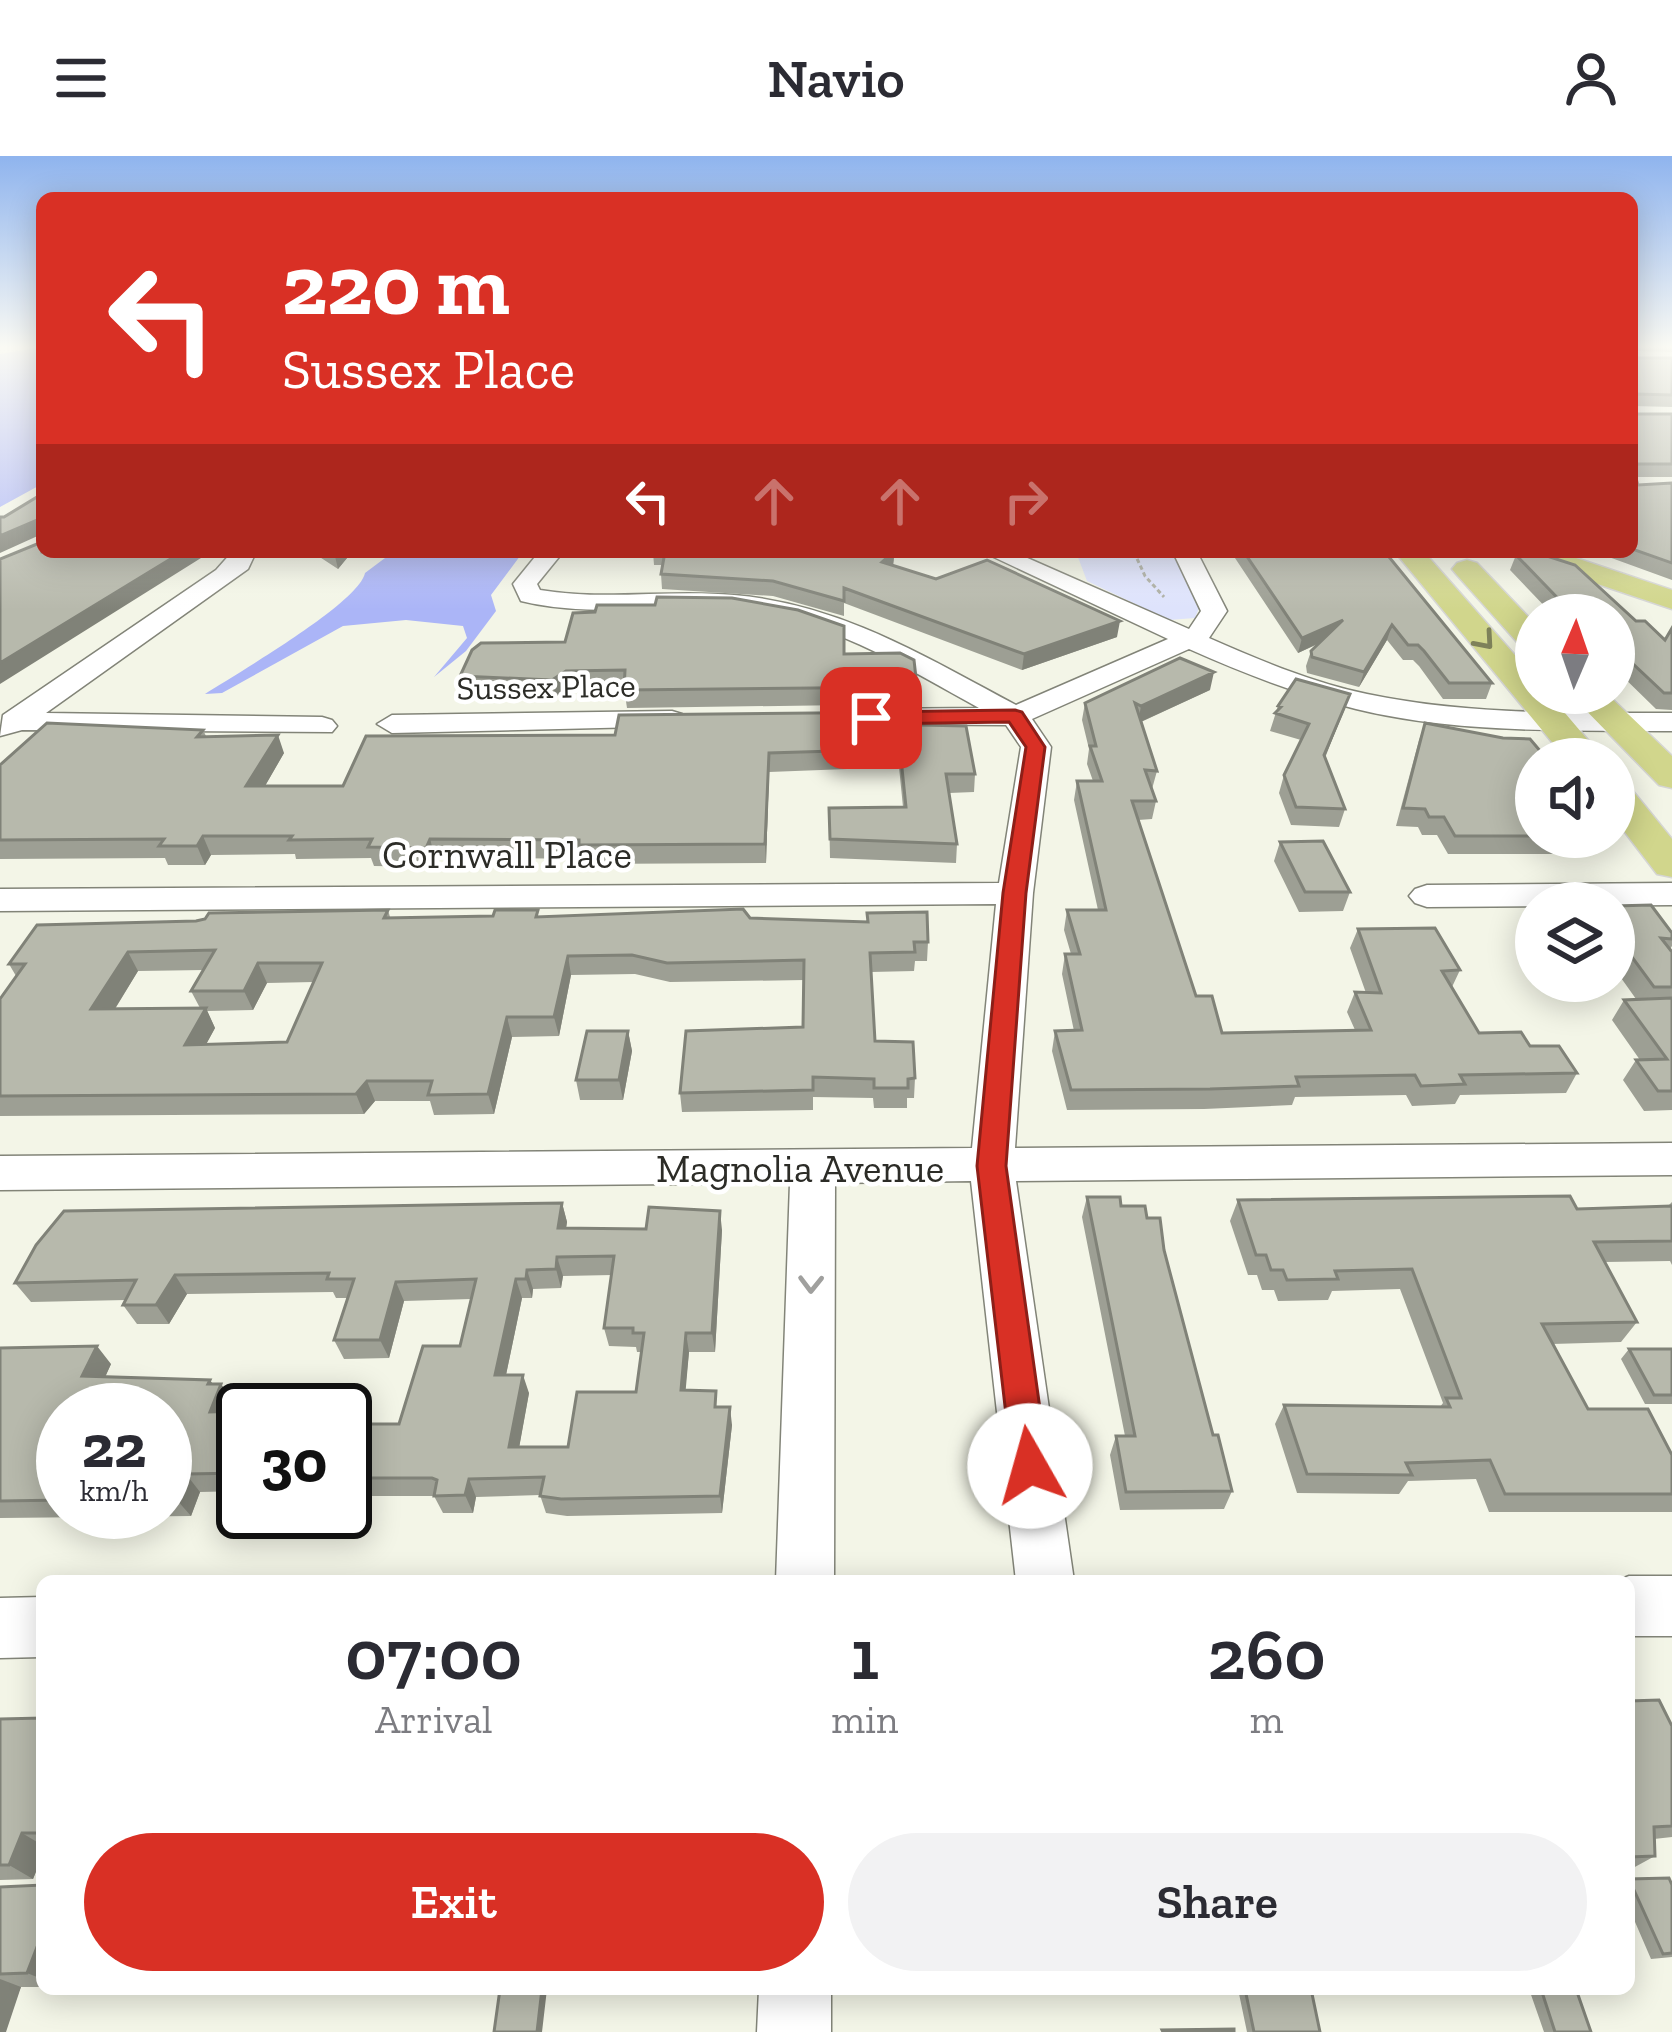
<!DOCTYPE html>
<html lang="en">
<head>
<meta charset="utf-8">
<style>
	:root { --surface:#fff; --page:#f2f2f3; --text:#2b2b33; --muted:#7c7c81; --accent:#d93025 }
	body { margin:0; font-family:"Zilla Slab",serif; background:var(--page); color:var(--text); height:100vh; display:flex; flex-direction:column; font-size:45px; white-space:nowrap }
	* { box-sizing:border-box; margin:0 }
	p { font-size:39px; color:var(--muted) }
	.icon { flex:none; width:66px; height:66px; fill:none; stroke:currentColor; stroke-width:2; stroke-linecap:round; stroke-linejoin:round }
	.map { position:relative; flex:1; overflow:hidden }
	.sheet { position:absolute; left:36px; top:1419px; width:1599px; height:420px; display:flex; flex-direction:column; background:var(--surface); border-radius:18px; box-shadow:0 6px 30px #0003 }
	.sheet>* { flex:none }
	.guide { position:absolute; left:36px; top:36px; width:1602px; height:366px; border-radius:18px; box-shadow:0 6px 30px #0003; background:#d93025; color:#fff; overflow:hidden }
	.needle { width:78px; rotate:2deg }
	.buttons { position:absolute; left:1515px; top:438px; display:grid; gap:24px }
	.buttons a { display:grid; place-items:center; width:120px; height:120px; border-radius:50%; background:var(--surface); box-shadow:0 6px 30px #0003; font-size:60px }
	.speed { position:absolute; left:36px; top:1227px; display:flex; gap:24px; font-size:60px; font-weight:700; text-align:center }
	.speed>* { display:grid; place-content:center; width:156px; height:156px; border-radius:50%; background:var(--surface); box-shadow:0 6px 30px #0003; line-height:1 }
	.speed small { font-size:30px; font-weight:400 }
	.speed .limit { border:6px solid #111; border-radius:18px; background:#fff; color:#111 }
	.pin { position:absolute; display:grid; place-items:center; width:102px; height:102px; color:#fff; margin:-51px; border-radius:24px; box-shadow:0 6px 18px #0006 }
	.me { position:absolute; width:132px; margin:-66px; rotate:353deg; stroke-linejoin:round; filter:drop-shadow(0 0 9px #0008) }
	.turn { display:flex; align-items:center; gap:42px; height:252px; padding:0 48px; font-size:54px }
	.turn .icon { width:156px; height:156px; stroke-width:2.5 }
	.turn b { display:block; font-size:84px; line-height:102px }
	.lanes { display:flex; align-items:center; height:114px; padding:0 48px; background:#0003; justify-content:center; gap:60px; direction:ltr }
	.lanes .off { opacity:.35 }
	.eta { display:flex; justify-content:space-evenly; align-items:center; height:204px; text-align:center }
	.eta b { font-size:72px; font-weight:600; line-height:84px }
	.cta { display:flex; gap:24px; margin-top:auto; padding:24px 48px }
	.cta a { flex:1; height:138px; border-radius:72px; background:var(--accent); color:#fff; font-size:48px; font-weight:600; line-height:138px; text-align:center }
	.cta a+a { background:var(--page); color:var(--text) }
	header { display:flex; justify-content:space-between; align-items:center; height:156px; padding:0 48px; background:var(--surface); font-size:54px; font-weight:600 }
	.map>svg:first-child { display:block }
	.green { fill:#dee3fc }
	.water { fill:#abb5f7 }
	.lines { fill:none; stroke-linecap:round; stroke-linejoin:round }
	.minor-casing { stroke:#828478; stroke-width:3 }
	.major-casing { stroke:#d5d5d4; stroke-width:3 }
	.path { stroke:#adafa4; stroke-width:3; stroke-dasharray:4.5 3; stroke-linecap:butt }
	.minor { fill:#fff; fill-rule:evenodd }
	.major { fill:#d1d68c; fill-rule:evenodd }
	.wall { fill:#9d9f94; fill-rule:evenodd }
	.shaded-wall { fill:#808278 }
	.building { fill:#b7b9ac; stroke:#808278; stroke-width:3; fill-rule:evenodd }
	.oneway { stroke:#7e815a }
	.oneway2 { stroke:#a0a09e }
	.route { fill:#d93025; stroke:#8d1f18; stroke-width:3 }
	.labels { text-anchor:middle; stroke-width:9; stroke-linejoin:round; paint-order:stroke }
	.far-street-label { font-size:33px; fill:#2c2c27; stroke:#fff }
	.street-label { font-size:39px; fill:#2c2c27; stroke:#fff }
</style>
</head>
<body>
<header><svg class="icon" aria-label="menu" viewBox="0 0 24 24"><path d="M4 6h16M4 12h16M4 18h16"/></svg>Navio<svg class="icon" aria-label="person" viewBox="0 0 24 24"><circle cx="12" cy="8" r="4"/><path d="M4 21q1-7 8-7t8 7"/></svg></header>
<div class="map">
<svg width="1672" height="1876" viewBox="0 0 1672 1876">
	<rect width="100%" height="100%" fill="#f3f5e7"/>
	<path class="green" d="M1076 396H1176L1203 442 1195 462 1169 464 1087 425Z"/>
	<path class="water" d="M42 191V328L0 351V198Z
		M393 396H523L491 439 496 455 466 495 434 521 467 482 463 470 406 464 343 470 222 537 205 538C236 518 359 447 365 417Z"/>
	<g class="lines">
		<g class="minor-casing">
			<path id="minor" d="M232 396H256L248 413 46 557 322 561 332 564 337 570 332 576 22 574 0 580 3 559 216 414Z
				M539 396H563L537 428 540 434C604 445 670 433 734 439 840 448 924 500 1016 549L1168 483 983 396H1014L1189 473 1201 455 1173 396H1197L1227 455 1209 482C1259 504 1313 527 1367 538 1467 559 1570 557 1672 557V575C1568 574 1458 578 1356 553 1299 539 1243 517 1189 493L1032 563 1051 591 1033 737 1015 992 1672 987V1019L1016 1025 1074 1425H1016L971 1025 835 1027 834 1425H776L790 1027 0 1034V1000L972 992 996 748 0 755V733L999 727 1021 591 1006 569 857 568 852 562 857 556 867 553 979 552C899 508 826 461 733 454 663 448 590 462 521 445L513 428Z
				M672 555 682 558 687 564 682 570 392 577 377 568 392 559Z
				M1672 727V749L1427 751 1415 747 1409 740 1415 733 1427 729Z
				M1629 1420H1672V1480H1629V1425H1617Z
				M42 1441V1501L0 1502V1442Z
				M759 1833H831V1876H757Z"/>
		</g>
		<g class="major-casing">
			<path id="major" d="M1395 396H1424L1536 523V537H1548L1604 603H1566Z
				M1516 396H1558L1672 434V453L1520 402Z
				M1467 404 1477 407 1536 469V498L1525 495 1457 419 1452 413 1457 407Z
				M1569 537H1606L1672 600V632L1659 629Z
				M1614 625 1628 629 1672 683V721L1657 718 1614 662Z"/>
		</g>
		<path class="path" d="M1134 396 1145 420 1164 441"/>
		<use href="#minor" class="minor"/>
		<use href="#major" class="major"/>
	</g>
	<path class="wall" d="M1632 191H1672V196L1633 195 1632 198 1637 202H1672V251L1634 250 1633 254 1637 258H1672V321H1636L1638 329 1672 327V424L1595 396H1632Z
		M312 396H352L338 413Z
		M653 396H899L894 401 893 409 1117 481 1022 514 844 447V460L773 440 662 433 661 418 662 409H654Z
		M1231 396H1385L1492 527 1486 543H1443L1419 510 1413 504H1403L1387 484 1359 531 1307 517 1306 510 1311 495 1318 488 1298 497Z
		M1516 399 1665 484 1672 472V554L1656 553 1614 512V459H1553L1510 414Z
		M595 456 844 498 917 531 916 548 627 552 624 532H569L555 541 464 537 460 520 565 486Z
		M1210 534 1141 566 1157 615 1152 633 1156 645 1152 663 1138 664 1196 840 1222 877 1355 874 1347 856 1355 836 1366 837 1350 792 1358 773 1460 814 1452 831 1479 877 1530 890 1577 917 1566 937 1460 939 1455 948 1412 950 1406 939 1295 941 1292 949 1204 953 1067 954 1052 895 1055 875H1074L1062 818 1065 798H1071L1064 774 1067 754H1098L1074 644 1077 625H1093L1087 608 1089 593 1082 564 1085 547Z
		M1350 538 1325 602 1345 653 1339 671 1291 669 1279 637 1284 619 1301 584 1270 575 1278 550Z
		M1425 567 1536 603V681H1603L1596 695 1592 698H1448L1437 679H1422L1418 671 1396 670 1419 584Z
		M921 569 975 618 974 636 949 637 957 688 956 707 830 702 829 652 903 651 899 611 769 616 766 707 582 708 581 703 435 701 431 711 374 710 371 702 296 703 295 698 211 699 205 709H168L165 702 0 703V609L203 574 206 580 284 597 265 630H343L615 579Z
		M1280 686 1350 736 1343 755 1299 756 1274 705Z
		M1614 750 1672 777V790L1670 793 1672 796V954L1644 955 1623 924 1636 904H1640L1612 864 1624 844 1636 843 1614 812Z
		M388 754 390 761 750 762 928 786 927 805H915L914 815 871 816 875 885 915 922 914 942H907V952H874L873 942 813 941V954L682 956 680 937 803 871 804 824 670 826 635 818 571 819 559 880 512 881 494 958 434 959 430 945H375L364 958 0 960V843L16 820 9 808 196 765ZM204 814 191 835 200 852 115 853 138 815ZM314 826 287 886 206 888 215 872 207 855 253 854 267 827Z
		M628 875 632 895 623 944H580L576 924Z
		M1087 1041 1121 1050 1147 1062 1164 1094 1213 1279 1232 1335 1224 1353 1120 1354 1110 1299 1116 1280H1125L1082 1061Z
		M1238 1044 1577 1053 1668 1050 1672 1046V1109L1670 1105 1605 1106 1637 1166 1621 1186 1552 1188 1588 1253 1672 1299V1356H1489L1476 1323 1408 1325 1399 1338 1297 1337 1275 1268 1284 1249 1440 1251 1443 1247 1400 1133 1332 1135 1328 1144 1278 1145 1274 1134H1262L1257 1119H1248L1230 1065Z
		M562 1047 567 1066 566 1072 722 1074 715 1196H689L685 1234 718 1251 732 1269 722 1357 567 1360 546 1357 540 1339 476 1341 473 1357H443L434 1340H345V1268H399L460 1190 471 1143 404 1145 389 1202 344 1203 334 1184 348 1142H336L333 1136 187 1138 169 1168H137L123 1149 126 1144 31 1146 15 1127ZM612 1119 604 1172 609 1190 636 1191 637 1196H642L636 1236 568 1291H519L529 1237 506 1219 522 1142H532L533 1133 561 1132 563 1120Z
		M0 1192 111 1208 105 1221 221 1228 233 1246 230 1255H243V1335L200 1336 191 1360 0 1362ZM63 1254H165V1356H63Z
		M1629 1193H1672V1248H1645L1621 1203Z
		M1629 1545 1672 1570V1681L1654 1683 1655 1700 1633 1712H1629Z
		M42 1562V1701L33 1723 0 1724V1563Z
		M1629 1723 1672 1729V1801L1651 1803 1629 1752Z
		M42 1729V1831H21L0 1876V1731Z
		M1238 1833H1311L1320 1876H1247Z
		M1529 1833H1576L1591 1876H1544Z"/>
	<path class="shaded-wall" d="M37 364 42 378 0 397V380Z
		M182 396H199L201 402 0 528V507Z
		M334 396H352L338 413Z
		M885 396H899L894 401 893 410 882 420Z
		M1343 464 1338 478 1298 497 1302 482Z
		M1120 465 1117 481 1022 514 1024 498Z
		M1392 469 1387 484 1359 531 1364 516Z
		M566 515 569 532 555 541 552 524Z
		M1214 516 1210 534 1138 567 1141 550Z
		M1350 538 1344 555 1318 617 1324 599Z
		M278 579 284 597 254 649 246 630Z
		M769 597V616L766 707 765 688Z
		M203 680 211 699 205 709 197 690Z
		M430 683 435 701 431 711 426 692Z
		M128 796 138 815 103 872 91 853Z
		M568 800 571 819 559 880 554 861Z
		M258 807 267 827 253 854 244 835Z
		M206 852 215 872 195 909 185 889Z
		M507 861 512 881 494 958 488 938Z
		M628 875 632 895 623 944 619 924Z
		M367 925 375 945 364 958 356 938Z
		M562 1047 567 1066 563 1092 558 1072Z
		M720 1055 722 1074 715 1196 712 1177Z
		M557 1101 563 1120 561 1132 556 1113Z
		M527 1114 533 1133 532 1142 526 1123Z
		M175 1119 187 1138 169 1168 156 1149Z
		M516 1123 522 1142 502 1238 495 1219Z
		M396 1126 404 1145 389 1202 380 1184Z
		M686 1177 689 1196 684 1253 681 1234Z
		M97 1190 111 1208 97 1239 82 1220Z
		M523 1219 529 1237 516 1309 509 1291Z
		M210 1224 218 1235 221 1228 233 1246 223 1274 210 1256 208 1228Z
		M730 1251 732 1269 722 1357 720 1340Z
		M186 1318 200 1336 191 1360 176 1343Z
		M469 1323 476 1341 473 1357 465 1339Z
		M22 1677 42 1689V1701L33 1723 9 1709Z
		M42 1778V1823L27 1817Z
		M0 1823 21 1831 6 1876H0Z
		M542 1833H547L542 1876H537Z"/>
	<path class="building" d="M1632 191H1634L1632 198 1637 202H1672V239L1637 238 1633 254 1637 258H1672V308H1638L1633 313 1638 329 1672 327V407L1632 393Z
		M42 338V396H182L0 507V403L42 386 37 364 0 380V361H4Z
		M665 396H893L882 406 936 423 987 404 1120 465 1024 498 844 432V445L773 425 661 418Z
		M1244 396H1385L1492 527H1449L1424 495 1418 489H1408L1392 469 1364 516 1312 501 1311 495 1343 464 1302 482Z
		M1516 399 1547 400 1575 409 1636 465H1645L1665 484 1672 472V537H1664L1614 490V459H1574Z
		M657 441 732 442 798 454 844 470V498L900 497 914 504 917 531 624 534 625 514 566 515 552 524 460 520 472 494 481 487 565 486 573 457 595 456 597 449H655Z
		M1180 502 1214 516 1141 550 1135 547 1157 615 1145 614 1156 645H1132L1196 840H1212L1222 877 1371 874 1355 836 1381 837 1358 773 1435 772 1460 814 1442 815 1479 877 1521 876 1530 890H1559L1577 917 1460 919 1465 928 1421 930 1415 919 1296 921 1299 930 1210 933 1071 934 1055 875 1082 874 1065 798H1080L1067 754H1106L1077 625H1102L1090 590H1096L1085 547Z
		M1296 523 1350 538 1324 599 1345 653 1296 651 1284 619 1309 568 1275 557 1281 551 1278 550Z
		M920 556 921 569 966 570 975 618H946L957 688 830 683 829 652 906 651 900 593 769 597 765 688 579 689V684L430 683 426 692 368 691 372 683 289 684 292 680H203L197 690H159L164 683 0 684V609L47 567 203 574 197 581 278 579 246 630H343L366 580 615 579 619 559Z
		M1425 567 1503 582 1530 583 1547 603H1536V680H1455L1444 661H1429L1425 653 1403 652Z
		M1323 685 1350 736H1305L1280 686Z
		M1651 749 1672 777V783L1661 782 1672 796V831H1654L1618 782H1614V750Z
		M743 753 750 762 868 766 867 757 927 756 928 786H914L915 796 870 797 875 885 913 886 915 922 908 923V932H874V923L813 921V934L680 937 686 875 803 871 804 804 667 807 632 799 568 800 554 861H507L488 938 428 939 432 925H367L356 938 0 940V843L25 808H9L37 769 196 765 205 763 209 757 388 754 384 762 493 760 495 754H538L536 761ZM215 794 191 835H244L258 807H322L287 886 185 889 206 852 91 853 128 796Z
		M1672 842V935H1658L1636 904 1667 903 1624 844Z
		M587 875H628L619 924H576Z
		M1570 1040 1577 1053 1672 1050V1085L1594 1086 1637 1166 1542 1168 1588 1253H1648L1672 1299V1338H1505L1490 1304 1406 1307 1412 1319 1307 1318 1284 1249 1450 1251 1446 1242H1461L1412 1113 1335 1115 1338 1123 1287 1124 1283 1114H1271L1266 1099H1256L1238 1044Z
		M1087 1041H1120L1121 1050H1145L1147 1062H1160L1164 1094 1213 1279H1218L1232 1335 1126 1336 1116 1280H1135Z
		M562 1047 558 1072 646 1073 649 1051 720 1055 712 1177H686L681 1234 716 1235 715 1251H730L720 1340 561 1343 540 1340 544 1321 469 1323 465 1339 434 1340 437 1324 432 1322H345V1268H399L423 1190H460L476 1123 396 1126 380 1184H334L354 1123H327L329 1117 175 1119 156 1149H123L136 1124 15 1127 36 1089 64 1055ZM614 1100 604 1172H633V1177H644L636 1236H577L568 1291H509L523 1219H495L516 1123H526L527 1114 556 1113 557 1101Z
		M97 1190 82 1220 210 1224 208 1228H221L210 1256 243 1255V1317L186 1318 176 1343H165V1254H63V1344L0 1345V1192Z
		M1629 1193H1672V1239H1654Z
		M1659 1544 1672 1570V1670L1654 1671 1655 1700 1629 1701V1545Z
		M42 1562V1677H22L9 1709H0V1563Z
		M1669 1722 1672 1729V1797L1663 1798 1629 1723Z
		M42 1729V1778L27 1817 0 1818V1731Z
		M500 1833H542L537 1876H494Z
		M1245 1833H1311L1320 1876H1254Z
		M1541 1833H1576L1591 1876H1555Z
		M1234 1873V1876H1163L1162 1874Z"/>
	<defs><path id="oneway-chevron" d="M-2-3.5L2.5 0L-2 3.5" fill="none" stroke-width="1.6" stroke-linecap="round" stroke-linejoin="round" transform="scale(3)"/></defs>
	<use class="oneway" href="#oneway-chevron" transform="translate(1485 485) rotate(49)"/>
	<use class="oneway2" href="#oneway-chevron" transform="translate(811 1128) rotate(91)"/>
	<linearGradient id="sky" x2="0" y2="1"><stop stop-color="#8fb4ee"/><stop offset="0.42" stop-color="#fafaf4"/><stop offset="1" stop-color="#fafaf4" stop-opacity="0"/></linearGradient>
	<rect width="1672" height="454" fill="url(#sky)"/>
	<path class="route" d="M1015 554 1022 556 1045 591 1026 737 1006 1010 1048 1310 1043 1321 1030 1326 1018 1321 1012 1310 977 1010 1003 737 1026 591 1009 566 871 568 861 562 871 556Z"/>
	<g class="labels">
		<g class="far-street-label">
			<text transform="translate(546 530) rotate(-1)" y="12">Sussex Place</text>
		</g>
		<g class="street-label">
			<text x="507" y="712">Cornwall Place</text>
			<text x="800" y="1026">Magnolia Avenue</text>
		</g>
	</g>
</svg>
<div class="buttons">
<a><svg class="needle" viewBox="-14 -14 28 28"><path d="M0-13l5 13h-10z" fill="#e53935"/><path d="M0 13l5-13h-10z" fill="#7c7c81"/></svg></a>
<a><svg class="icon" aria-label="sound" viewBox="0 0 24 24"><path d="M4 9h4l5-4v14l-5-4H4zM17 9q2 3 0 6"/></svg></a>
<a><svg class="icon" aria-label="layers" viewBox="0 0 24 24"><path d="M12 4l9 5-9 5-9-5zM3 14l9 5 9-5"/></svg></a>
</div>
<div class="speed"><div>22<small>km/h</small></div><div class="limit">30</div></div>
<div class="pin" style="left:871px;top:562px;background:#d93025"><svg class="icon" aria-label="arrive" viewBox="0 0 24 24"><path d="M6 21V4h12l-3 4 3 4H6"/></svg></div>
<svg class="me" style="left:1030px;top:1310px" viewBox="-20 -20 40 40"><circle r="19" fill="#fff"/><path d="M0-13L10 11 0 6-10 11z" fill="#d93025"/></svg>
<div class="guide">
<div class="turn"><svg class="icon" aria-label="left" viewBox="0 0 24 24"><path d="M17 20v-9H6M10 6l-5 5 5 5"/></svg><div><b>220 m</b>Sussex Place</div></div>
<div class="lanes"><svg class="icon" aria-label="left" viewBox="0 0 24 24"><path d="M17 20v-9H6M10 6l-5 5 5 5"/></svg><svg class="icon off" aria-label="ahead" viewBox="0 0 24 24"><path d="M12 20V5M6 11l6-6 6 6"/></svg><svg class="icon off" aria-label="ahead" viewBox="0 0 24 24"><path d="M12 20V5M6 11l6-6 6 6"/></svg><svg class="icon off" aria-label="right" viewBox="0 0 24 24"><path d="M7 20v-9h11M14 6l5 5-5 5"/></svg></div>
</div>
<section class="sheet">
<div class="eta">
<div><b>07:00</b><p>Arrival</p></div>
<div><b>1</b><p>min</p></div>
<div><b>260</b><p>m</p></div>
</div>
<div class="cta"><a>Exit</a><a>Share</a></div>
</section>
</div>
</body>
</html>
